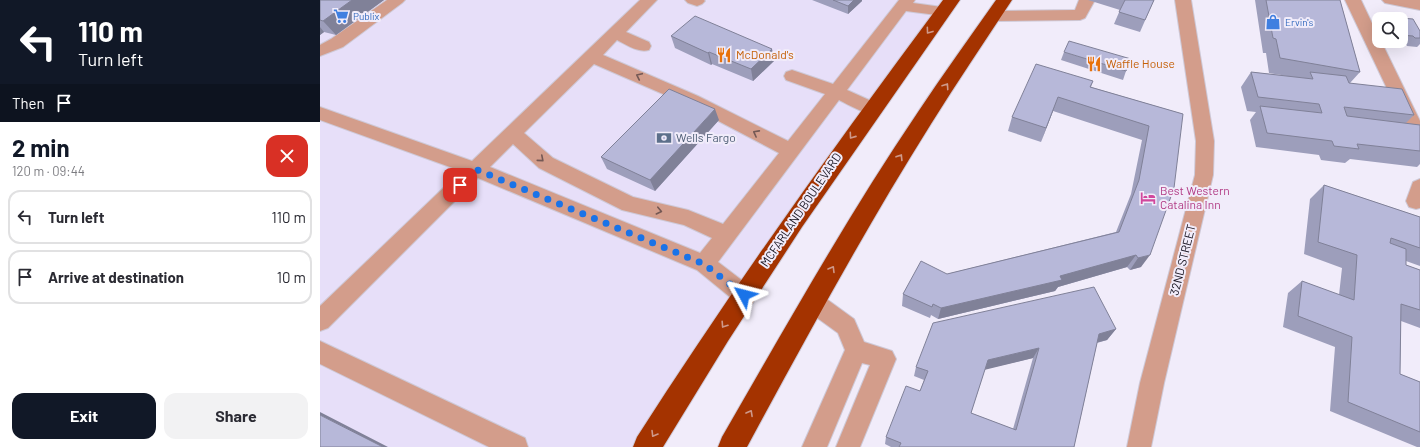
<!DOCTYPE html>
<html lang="en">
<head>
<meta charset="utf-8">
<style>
	:root { --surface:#fff; --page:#f2f2f3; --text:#2b2b33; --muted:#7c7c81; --line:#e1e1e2; --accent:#111827 }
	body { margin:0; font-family:Barlow,sans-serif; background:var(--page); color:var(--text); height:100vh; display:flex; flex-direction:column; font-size:15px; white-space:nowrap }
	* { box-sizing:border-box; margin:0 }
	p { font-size:13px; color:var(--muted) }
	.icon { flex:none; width:22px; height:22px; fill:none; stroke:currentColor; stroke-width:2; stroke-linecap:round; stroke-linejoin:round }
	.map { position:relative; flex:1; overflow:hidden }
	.drawer { display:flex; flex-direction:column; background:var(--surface); width:320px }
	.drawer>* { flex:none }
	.banner { background:#111827; color:#fff; overflow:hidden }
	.buttons { position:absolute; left:1052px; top:12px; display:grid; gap:8px }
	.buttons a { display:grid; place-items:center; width:36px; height:36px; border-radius:8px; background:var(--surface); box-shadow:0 4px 16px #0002; font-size:20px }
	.pin { position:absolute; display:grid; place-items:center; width:34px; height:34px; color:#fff; margin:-17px; border-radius:8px; box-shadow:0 2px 6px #0006 }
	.me { position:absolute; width:44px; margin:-22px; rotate:308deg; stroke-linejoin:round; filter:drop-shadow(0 0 3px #0008) }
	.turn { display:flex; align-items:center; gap:14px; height:84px; padding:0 12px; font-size:18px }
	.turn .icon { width:52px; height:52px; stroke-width:2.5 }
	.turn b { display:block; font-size:28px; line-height:34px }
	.then { display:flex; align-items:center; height:38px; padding:0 12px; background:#0003; gap:8px; font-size:15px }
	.round { display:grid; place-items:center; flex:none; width:42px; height:42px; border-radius:12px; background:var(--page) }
	.head { display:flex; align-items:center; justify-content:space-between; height:68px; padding:0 12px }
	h1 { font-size:24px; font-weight:700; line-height:30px; color:var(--accent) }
	.button { display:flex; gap:8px; margin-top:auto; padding:8px 12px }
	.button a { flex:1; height:46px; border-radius:12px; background:var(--accent); color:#fff; font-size:16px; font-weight:700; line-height:46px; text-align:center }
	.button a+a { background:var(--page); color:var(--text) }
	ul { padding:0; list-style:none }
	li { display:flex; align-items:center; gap:12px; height:54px; margin:0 8px 6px; padding:0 4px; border:2px solid var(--line); border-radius:12px }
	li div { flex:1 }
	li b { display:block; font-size:15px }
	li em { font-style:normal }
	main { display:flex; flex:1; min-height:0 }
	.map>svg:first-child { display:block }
	.built { fill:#e7dff9 }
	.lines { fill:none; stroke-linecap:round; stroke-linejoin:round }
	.minor-casing { stroke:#cec9d7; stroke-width:2 }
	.highway-casing { stroke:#cec9d7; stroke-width:2 }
	.minor { fill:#d39d8b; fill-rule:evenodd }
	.highway { fill:#a43300; fill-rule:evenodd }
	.wall { fill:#9d9ebb; fill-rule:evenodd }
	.shaded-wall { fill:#808198 }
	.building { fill:#b7b8d9; stroke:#808198; fill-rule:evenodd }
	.oneway { stroke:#ce998a }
	.oneway2 { stroke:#745854 }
	.route { stroke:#1a73e8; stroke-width:7; stroke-dasharray:0 12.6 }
	.labels { text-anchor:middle; stroke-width:4; stroke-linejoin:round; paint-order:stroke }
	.far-shop-label { font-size:10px; fill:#366cbe; stroke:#f1ecfa; text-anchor:start }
	.food-label { font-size:12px; fill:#c56008; stroke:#f1ecfa; text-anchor:start }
	.service-label { font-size:12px; fill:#4e5e75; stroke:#f1ecfa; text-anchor:start }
	.hotel-label { font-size:12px; fill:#b23c85; stroke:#f1ecfa; text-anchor:start }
	.street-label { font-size:12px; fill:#16121e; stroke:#f1ecfa }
</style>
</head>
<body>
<main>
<section class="drawer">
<div class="banner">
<div class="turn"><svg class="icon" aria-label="left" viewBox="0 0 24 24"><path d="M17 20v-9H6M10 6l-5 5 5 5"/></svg><div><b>110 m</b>Turn left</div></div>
<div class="then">Then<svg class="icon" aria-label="arrive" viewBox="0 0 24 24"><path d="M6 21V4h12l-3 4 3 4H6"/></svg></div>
</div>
<div class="head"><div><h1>2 min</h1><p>120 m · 09:44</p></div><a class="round" style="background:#d93025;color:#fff"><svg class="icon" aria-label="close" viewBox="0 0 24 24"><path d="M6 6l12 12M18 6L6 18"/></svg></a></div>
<ul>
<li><svg class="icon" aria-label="left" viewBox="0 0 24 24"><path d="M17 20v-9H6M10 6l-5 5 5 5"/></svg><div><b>Turn left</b></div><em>110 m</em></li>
<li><svg class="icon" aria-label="arrive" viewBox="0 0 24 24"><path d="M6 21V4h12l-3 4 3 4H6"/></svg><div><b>Arrive at destination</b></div><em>10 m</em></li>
</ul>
<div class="button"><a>Exit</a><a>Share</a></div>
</section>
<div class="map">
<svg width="1100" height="447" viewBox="0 0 1100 447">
	<rect width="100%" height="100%" fill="#f1ecfa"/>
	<path class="built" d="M0 0H632L327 447H0Z"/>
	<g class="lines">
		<g class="minor-casing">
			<path id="minor" d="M67 0H85L82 3 23 47 0 56V45L11 39Z
				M320 0H337L306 32 329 42 331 46 329 50C318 53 307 45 297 40L283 55 378 96 468 141 505 94 466 80 464 76 466 72 472 70 513 84 579 0H595L593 3 629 8 632 11 629 14 624 16 586 11 527 90 558 104 561 108 558 112C546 116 531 106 519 100L398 262 432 288 435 295 432 302 424 305 416 302 377 270 158 178 8 328 0 331V306L141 171 0 120V107L152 161ZM274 64 366 104 459 153 403 224 368 210 313 197 233 158 204 133ZM193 144 219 168 302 210 364 225 392 238 380 253 170 167Z
				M365 0H384L385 1 382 4 377 6 368 3Z
				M759 0H775L765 18 760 20 674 21 669 19 666 16 669 13 674 11 755 10Z
				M855 0H871L894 141 893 175 844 383 831 447H807L820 383 875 175 876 141Z
				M1025 0H1041L1059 38V41H1061L1100 121V146L1094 144 1091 139Z
				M1062 0H1100V10L1065 3Z
				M1100 179V208L1096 209 1089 207 1086 201 1093 182Z
				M493 292 501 295 534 319 544 342 572 351 576 359 540 447H516L550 365 542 363 507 447H482L525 350 518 333 485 309 482 302 485 295Z
				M0 341 205 438 208 447H169L0 364Z"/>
		</g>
		<g class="highway-casing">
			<path id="highway" d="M623 0H640L482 227 408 341 343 447H313L317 437C413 287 517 142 623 0Z
				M676 0H692C665 41 637 82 611 124 545 229 486 338 427 447H398L402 437C465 328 527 217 598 112 623 74 650 37 676 0Z"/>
		</g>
		<use href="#minor" class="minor"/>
		<use href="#highway" class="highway"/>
	</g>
	<path class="wall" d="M0 0H64L16 35 4 32 0 35Z
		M492 0H542V1L528 14Z
		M768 0H834L820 32 794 24 800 10Z
		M935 0H1020L1040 72 1030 83 1094 115 1086 123 1100 125V164L1097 167 1030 159 1025 163 1001 160 999 155 936 147 930 120 936 112 927 111 921 87 931 72 968 76 949 73 946 53H943Z
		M1081 18 1100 31V44L1097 47 1087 46 1086 44 1068 43 1067 41H1081Z
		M351 36 452 49 454 61 433 81 392 64 391 65 355 48Z
		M744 52 806 71 803 80 741 60Z
		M773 81 771 87 863 114 821 267 810 270 807 267 738 287 735 291 618 319 611 315 610 318 582 306 583 294 627 274 796 232 811 194 822 140 733 111 721 142 688 131 692 117Z
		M399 120 335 191 287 169 281 157Z
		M1004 185 1100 217V266L1086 261V265L1100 270V328L1081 321 1080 374 1100 382V447H1097L1010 411 1015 347 963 327 968 293 982 281 1019 295 1022 268 984 254 990 199Z
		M796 329 787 340 777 343 754 447H571L565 444 566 437 600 391 604 380 594 376 596 367ZM713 358 693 429 651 413 665 369Z"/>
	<path class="shaded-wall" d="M32 0H64L16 35 3 21Z
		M534 0H542V1L528 14V6Z
		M0 27 4 32 0 35Z
		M452 49 454 61 433 81 431 69Z
		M389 52 392 64 391 65 388 53Z
		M738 97 733 111 721 142 726 128Z
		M395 109 399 120 335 191 330 180Z
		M816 255 807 267 738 287 735 291 618 319 621 308Z
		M830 255 821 267 810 270 818 258Z
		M796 329 787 340 771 344 779 334Z
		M719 348 713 358 664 370 668 360Z
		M0 412 68 447H63L0 415Z"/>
	<path class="building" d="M0 0H32L3 21 0 20Z
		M513 0H534L528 6Z
		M805 0H834L825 20 799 12Z
		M946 0H1020L1040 72 960 58 956 39 953 38Z
		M375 16 452 49 431 69 389 52 388 53 351 36Z
		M1081 18 1093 19 1100 31V38H1095L1093 36 1081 35V22H1083Z
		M749 41 811 59 806 71 744 52Z
		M716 64 773 81 770 87 863 114 854 188 830 255 818 258 816 255 740 276 742 280 621 308 613 304 612 307 583 294 601 261 627 274 799 232 819 180 829 126 738 97 726 128 692 117Z
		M931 72 993 79 990 72 1026 76 1029 83 1082 89 1094 115 1024 107 1027 116 1100 125V151L1037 144 1039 149 1014 146 1012 141 947 133 940 106 1002 113 999 104 938 97Z
		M349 89 395 109 330 180 281 157Z
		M1004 185 1100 217V248L1071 238 1070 243 1086 249V265L1100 270V310L1081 304 1080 374 1100 382V432L1028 402 1032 337 978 316 982 281 1034 300 1037 255 998 242Z
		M774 287 796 329 779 334 754 447H579L581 443 566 437 586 386 600 391 608 371 596 367 613 323ZM719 348 696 430 651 413 668 360Z
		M0 415 63 447H0Z"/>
	<defs><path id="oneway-chevron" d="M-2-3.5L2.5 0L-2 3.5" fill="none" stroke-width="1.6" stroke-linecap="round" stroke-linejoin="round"/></defs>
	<g class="oneway">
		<use href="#oneway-chevron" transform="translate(609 31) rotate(126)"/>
		<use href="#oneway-chevron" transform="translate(626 86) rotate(-56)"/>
		<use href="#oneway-chevron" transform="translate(532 136) rotate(125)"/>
		<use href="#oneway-chevron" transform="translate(580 157) rotate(-58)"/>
		<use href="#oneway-chevron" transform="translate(512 269) rotate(-59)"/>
		<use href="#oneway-chevron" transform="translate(404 325) rotate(123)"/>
		<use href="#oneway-chevron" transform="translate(430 413) rotate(-61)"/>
		<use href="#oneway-chevron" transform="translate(334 434) rotate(121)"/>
	</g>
	<g class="oneway2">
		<use href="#oneway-chevron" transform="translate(319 76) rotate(-155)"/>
		<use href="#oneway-chevron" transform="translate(436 133) rotate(-152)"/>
		<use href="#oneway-chevron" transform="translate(221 159) rotate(41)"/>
		<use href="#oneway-chevron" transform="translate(339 211) rotate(13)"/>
	</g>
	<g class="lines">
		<path class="route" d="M140 185 155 169 384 264 424 295"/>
	</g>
	<defs>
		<g id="supermarket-bare" transform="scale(1.2)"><path d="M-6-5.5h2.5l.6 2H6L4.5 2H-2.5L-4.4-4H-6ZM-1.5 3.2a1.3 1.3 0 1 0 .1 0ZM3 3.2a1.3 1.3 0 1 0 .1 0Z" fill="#3f7fe0" stroke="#f1ecfa" stroke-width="2.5" paint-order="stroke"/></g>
		<g id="shop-bare" transform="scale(1.2)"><path d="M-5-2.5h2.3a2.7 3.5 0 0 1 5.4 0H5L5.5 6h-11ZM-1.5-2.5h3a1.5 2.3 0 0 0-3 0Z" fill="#3f7fe0" stroke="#f1ecfa" stroke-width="2.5" paint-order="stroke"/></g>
		<g id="restaurant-bare" transform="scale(1.2)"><path d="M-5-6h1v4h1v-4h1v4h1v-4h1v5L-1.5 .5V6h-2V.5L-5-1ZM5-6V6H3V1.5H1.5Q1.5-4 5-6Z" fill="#e8710a" stroke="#f1ecfa" stroke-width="2.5" paint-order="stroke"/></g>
		<g id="bank-bare" transform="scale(1.2)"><path d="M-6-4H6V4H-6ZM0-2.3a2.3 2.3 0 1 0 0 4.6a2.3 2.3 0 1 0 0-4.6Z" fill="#5c6f8a" stroke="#f1ecfa" stroke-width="2.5" paint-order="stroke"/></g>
		<g id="hotel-bare" transform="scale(1.2)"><path d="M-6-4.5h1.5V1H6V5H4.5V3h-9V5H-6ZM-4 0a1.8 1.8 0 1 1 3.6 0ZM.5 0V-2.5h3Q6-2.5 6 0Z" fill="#d1479c" stroke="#f1ecfa" stroke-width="2.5" paint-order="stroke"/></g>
	</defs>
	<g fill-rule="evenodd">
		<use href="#supermarket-bare" x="21" y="16"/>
		<use href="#shop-bare" x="953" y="22"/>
		<use href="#restaurant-bare" x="404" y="55"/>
		<use href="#restaurant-bare" x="774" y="64"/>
		<use href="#bank-bare" x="344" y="138"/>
		<use href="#hotel-bare" x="828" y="198"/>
	</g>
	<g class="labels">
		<g class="far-shop-label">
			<text x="33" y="20">Publix</text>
			<text x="965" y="26">Ervin's</text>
		</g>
		<g class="food-label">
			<text x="416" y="59">McDonald's</text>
			<text x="786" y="68">Waffle House</text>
		</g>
		<g class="service-label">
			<text x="356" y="142">Wells Fargo</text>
		</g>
		<g class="hotel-label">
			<text x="840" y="195">Best Western<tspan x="840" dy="14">Catalina Inn</tspan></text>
		</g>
		<g class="street-label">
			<text transform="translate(481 210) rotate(-56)" y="4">MCFARLAND BOULEVARD</text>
			<text transform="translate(863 260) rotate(-76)" y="4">32ND STREET</text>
		</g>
	</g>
</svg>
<div class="buttons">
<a><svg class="icon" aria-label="search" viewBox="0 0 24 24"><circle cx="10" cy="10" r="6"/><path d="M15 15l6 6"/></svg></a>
</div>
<div class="pin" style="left:140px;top:185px;background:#d93025"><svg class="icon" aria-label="arrive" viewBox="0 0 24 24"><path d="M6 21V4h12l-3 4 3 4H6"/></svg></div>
<svg class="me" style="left:424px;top:295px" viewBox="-20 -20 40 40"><path d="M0-17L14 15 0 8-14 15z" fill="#1a73e8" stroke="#fff" stroke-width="4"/></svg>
</div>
</main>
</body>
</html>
